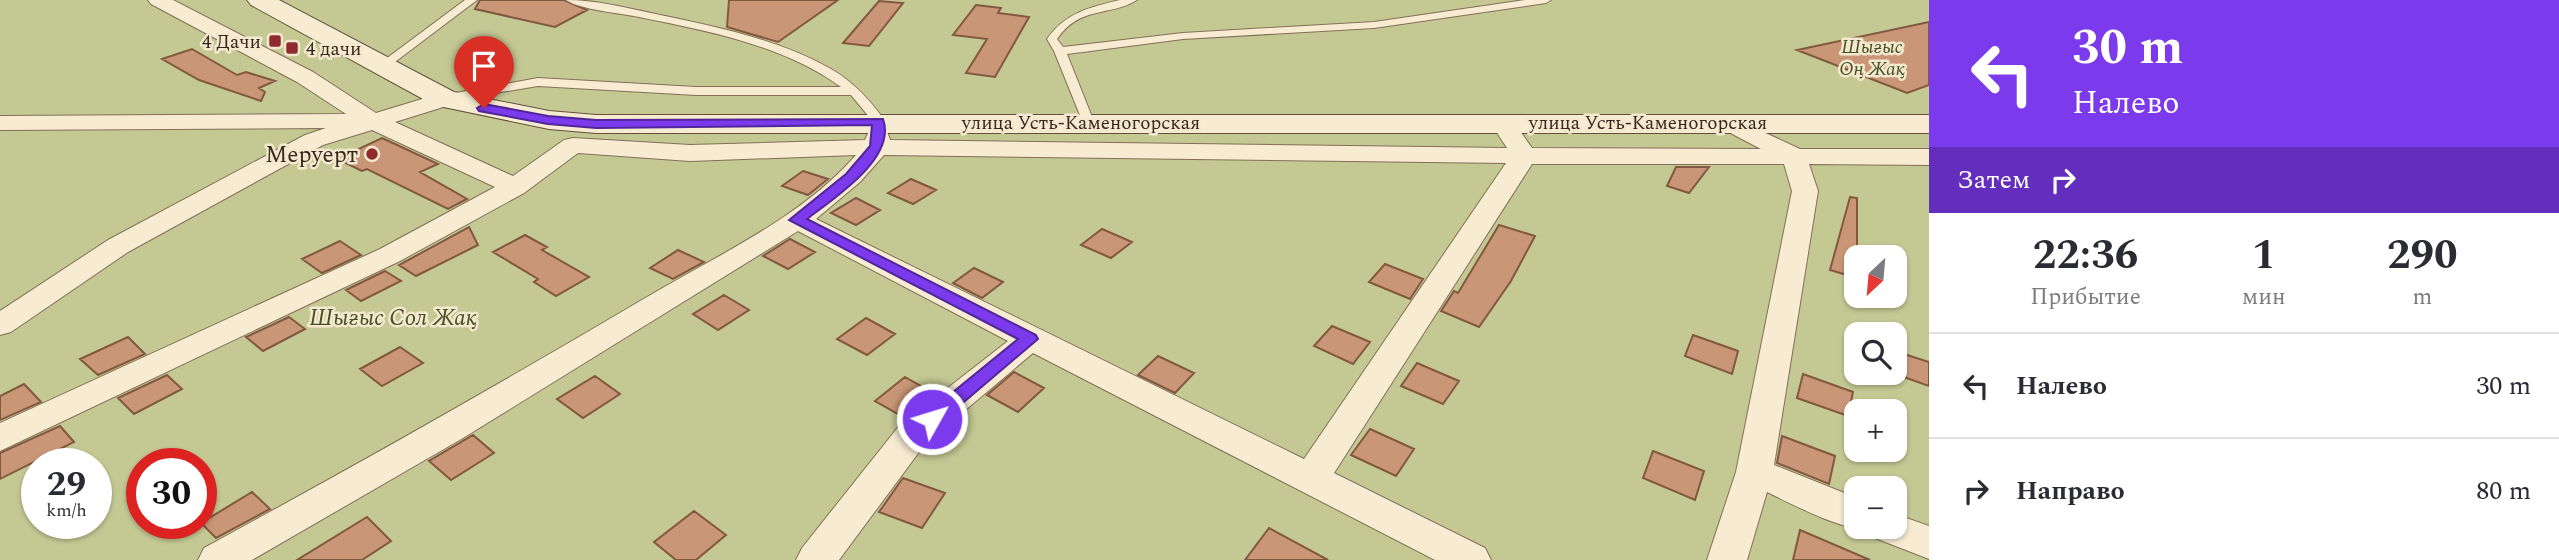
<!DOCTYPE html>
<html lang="ru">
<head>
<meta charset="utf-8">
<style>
	:root { --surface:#fff; --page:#f7f7f7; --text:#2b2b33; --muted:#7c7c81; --line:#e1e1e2 }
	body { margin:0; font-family:Spectral,serif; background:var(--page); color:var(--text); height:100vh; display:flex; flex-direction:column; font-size:26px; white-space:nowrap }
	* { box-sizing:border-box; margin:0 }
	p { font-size:23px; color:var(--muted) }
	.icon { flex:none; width:38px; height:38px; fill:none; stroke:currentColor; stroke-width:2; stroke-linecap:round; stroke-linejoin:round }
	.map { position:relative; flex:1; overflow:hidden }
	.drawer { display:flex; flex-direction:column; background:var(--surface); width:630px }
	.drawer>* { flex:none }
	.banner { background:#7c3aed; color:#fff; overflow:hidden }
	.needle { width:46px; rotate:206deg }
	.buttons { position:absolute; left:1844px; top:245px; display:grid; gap:14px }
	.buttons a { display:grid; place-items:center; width:63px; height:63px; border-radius:14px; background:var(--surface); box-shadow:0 2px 5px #0004; font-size:35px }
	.speed { position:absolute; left:21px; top:448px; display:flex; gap:14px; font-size:35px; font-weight:700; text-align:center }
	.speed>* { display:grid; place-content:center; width:91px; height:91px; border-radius:50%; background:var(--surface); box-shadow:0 2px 5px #0004; line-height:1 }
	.speed small { font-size:18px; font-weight:400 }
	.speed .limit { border:10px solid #d22; background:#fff; color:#111 }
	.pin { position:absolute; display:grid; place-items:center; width:60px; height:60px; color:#fff; margin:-72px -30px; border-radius:50% 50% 50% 0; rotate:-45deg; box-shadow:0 0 7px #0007 }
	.pin .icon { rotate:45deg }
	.me { position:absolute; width:77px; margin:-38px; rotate:51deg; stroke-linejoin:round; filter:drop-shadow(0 0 5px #0008) }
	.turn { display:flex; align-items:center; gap:24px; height:147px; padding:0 28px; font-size:32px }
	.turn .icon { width:91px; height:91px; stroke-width:2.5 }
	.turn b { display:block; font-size:49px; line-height:60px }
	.then { display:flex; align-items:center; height:66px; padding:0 28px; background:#0003; gap:14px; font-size:26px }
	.eta { display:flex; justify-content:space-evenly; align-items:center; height:119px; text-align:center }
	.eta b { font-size:42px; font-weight:700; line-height:49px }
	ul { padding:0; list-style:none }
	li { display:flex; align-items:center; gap:21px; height:105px; padding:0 28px; border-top:2px solid var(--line) }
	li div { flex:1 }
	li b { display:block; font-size:26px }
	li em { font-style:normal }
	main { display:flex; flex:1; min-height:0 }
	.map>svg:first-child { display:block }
	.green { fill:#c4c994; fill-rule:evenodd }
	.building { fill:#c99777; stroke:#82583f; stroke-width:2 }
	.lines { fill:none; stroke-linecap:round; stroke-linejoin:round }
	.lane-casing { stroke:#846f59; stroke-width:2 }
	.street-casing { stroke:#846f59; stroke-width:2 }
	.secondary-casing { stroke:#65503c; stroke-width:2 }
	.lane { fill:#f7ebd2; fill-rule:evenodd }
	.street { fill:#f7ebd2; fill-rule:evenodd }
	.secondary { fill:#f7ebd2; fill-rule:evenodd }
	.route { fill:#7c3aed; stroke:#51269a; stroke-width:2 }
	.poi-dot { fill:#902b2e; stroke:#f4e8cf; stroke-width:2.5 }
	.labels { text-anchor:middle; stroke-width:5; stroke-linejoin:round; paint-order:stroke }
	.far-poi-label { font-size:19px; fill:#34271c; stroke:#f4e8cf; text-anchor:end }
	.far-park-label { font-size:19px; font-style:italic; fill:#455024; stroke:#f4e8cf }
	.far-street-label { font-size:19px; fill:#34271c; stroke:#f4e8cf }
	.poi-label { font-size:23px; fill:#34271c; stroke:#f4e8cf; text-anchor:end }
	.park-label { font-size:23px; font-style:italic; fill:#455024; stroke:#f4e8cf }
</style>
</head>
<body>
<main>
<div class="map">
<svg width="1929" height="560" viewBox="0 0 1929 560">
	<rect width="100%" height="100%" fill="#ecdec0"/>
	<path class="green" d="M0 0H1929V560H0ZM1857 257H1895V296H1857ZM1857 334H1895V373H1857ZM1857 411H1895V450H1857ZM37 464H96V523H37ZM142 464H201V523H142ZM1857 488H1895V527H1857Z"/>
	<path class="building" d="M480 0H564L587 10 555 27 475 9Z
		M729 0H838L778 42 727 27Z
		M879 1 903 3 869 46 843 43Z
		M976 5 1001 8 998 13 1029 17 995 77 966 73 987 39 953 35Z
		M1929 22V85L1907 93 1797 50Z
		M192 49 237 75 246 72 275 81 259 88 265 92 261 101 199 80 162 59Z
		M382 138 438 164 420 172 467 199 448 209 367 169 362 171 337 159Z
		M1676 167H1709L1689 193 1667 186Z
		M803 171 828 179 808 195 782 186Z
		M911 179 936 190 913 204 888 193Z
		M1850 197 1857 198V278L1830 270Z
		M856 198 880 210 856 225 831 213Z
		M1499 225 1535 236 1511 281 1479 327 1441 311 1454 291 1458 293Z
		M469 227 478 245 416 276 399 265Z
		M1102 229 1132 242 1111 258 1081 245Z
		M525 235 547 247 542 250 589 277 556 296 534 282 538 279 493 252Z
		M790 239 815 252 788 269 763 256Z
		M340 241 361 255 322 273 302 259Z
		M678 250 704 262 673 279 650 268Z
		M1385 264 1423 279 1410 299 1369 282Z
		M974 268 1003 282 982 298 953 283Z
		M385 271 401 281 361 301 346 290Z
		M724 295 749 310 718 330 693 314Z
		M289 317 305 329 263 351 246 337Z
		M866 318 895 334 867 355 837 339Z
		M1332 326 1370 342 1353 364 1314 346Z
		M1693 335 1738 351 1732 374 1685 356Z
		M128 337 145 354 98 375 80 359Z
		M400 347 423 363 382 386 360 369Z
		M1904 354 1929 362V386L1901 376Z
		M1158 356 1194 373 1175 393 1138 375Z
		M1417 363 1459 381 1443 404 1401 386Z
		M1014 372 1044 388 1018 412 987 395Z
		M1803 374 1853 392 1848 416 1797 398Z
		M167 375 182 389 134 414 118 398Z
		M595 376 620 394 583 418 557 399Z
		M905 377 935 394 905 418 875 401Z
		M24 384 41 402 0 420V396Z
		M60 426 74 442 0 479V453Z
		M1370 429 1414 449 1396 476 1351 455Z
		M473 435 494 453 451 480 429 461Z
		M1782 436 1835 456 1829 484 1777 463Z
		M1653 451 1704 471 1695 500 1643 478Z
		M903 478 945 493 922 528 879 512Z
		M252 492 270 509 216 538 201 523Z
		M694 511 726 535 696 560H676L654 542Z
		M367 517 391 541 362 560H297Z
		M1269 528 1328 560H1245Z
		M1800 530 1870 560H1793Z"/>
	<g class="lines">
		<g class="lane-casing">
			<path id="lane" d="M465 0H477L387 68H379V64Z
				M566 0C595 0 623 7 651 13 712 26 776 38 831 69 854 82 870 100 885 121L879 125 875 124 851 95H696L538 86 441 102V96L445 95 538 78 696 87H841C783 45 708 31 639 17 620 13 581 10 566 0Z
				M1120 0H1137C1110 17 1080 5 1057 39L1063 47 1183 33 1374 22 1525 0H1551L1546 3 1374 28 1183 39 1067 54 1094 122 1088 126 1084 125 1054 51 1047 39C1065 13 1090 7 1120 0Z"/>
		</g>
		<g class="street-casing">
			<path id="street" d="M148 0H173L313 72 376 113 445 92 453 94 457 99 453 104 395 122 513 176 564 140 573 138 690 145 865 140 869 131 878 129 887 131 890 140 1507 148 1490 122 1494 117H1510L1532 148 1761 149 1719 127 1715 122 1719 117 1727 115 1800 149H1929V165L1809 164 1818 191 1774 465 1857 498V527H1864C1846 533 1786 501 1767 492L1747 560H1707L1736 472 1792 191 1784 164H1532L1334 473 1485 548 1491 560H1435L1033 353 925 444 839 560H796L802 548 899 426 1008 341 798 231 463 438 252 560H198L204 548C353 467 500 384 647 297 718 255 801 218 856 155L690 161 578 153 524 193 400 261 0 451V423L380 249 495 187 372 130 323 145 128 252 11 332 0 335V311L108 240 305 135 326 128 0 130V116L346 114 297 82 151 4ZM884 155 1506 163 1304 459 816 219 860 182Z
				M1895 514 1929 526V559L1875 538 1870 527H1895Z"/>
		</g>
		<g class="secondary-casing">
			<path id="secondary" d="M247 0H279L454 92 549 111 596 115H1929V133H596L549 129 434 105 251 5Z"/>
		</g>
		<use href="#lane" class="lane"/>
		<use href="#street" class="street"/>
		<use href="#secondary" class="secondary"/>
	</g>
	<path class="route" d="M484 104 548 116 596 120 883 119C897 158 834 198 807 219L1036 335 1038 339 938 424H925L923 419 925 415 1018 339 789 220 846 174 870 146 872 125 596 128 548 124 479 111 477 108Z"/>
	<g class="poi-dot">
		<rect x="268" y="34" width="14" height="14" rx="3.5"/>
		<rect x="285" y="41" width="14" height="14" rx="3.5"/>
		<circle cx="372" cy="154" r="7"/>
	</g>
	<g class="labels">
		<g class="far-poi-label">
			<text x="261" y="48">4 Дачи</text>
			<text x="306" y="55" text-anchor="start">4 дачи</text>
		</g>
		<g class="far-park-label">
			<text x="1872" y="53">Шығыс<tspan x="1872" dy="22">Оң Жақ</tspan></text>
		</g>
		<g class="far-street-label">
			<text x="1081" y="129">улица Усть-Каменогорская</text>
			<text x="1648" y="129">улица Усть-Каменогорская</text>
		</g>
		<g class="poi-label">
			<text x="358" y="162">Меруерт</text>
		</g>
		<g class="park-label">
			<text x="393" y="325">Шығыс Сол Жақ</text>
		</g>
	</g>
</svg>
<div class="buttons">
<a><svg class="needle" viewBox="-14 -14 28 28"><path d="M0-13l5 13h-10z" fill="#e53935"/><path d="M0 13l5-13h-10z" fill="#7c7c81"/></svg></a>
<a><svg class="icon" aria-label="search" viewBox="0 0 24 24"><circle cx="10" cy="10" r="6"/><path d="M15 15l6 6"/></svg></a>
<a>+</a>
<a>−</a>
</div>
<div class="speed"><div>29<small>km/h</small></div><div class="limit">30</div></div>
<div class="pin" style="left:484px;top:108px;background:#d93025"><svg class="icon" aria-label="arrive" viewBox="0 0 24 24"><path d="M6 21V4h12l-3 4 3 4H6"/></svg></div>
<svg class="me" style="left:932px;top:419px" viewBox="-20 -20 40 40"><circle r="17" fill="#7c3aed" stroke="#fff" stroke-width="3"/><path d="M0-11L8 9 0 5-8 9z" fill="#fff"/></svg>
</div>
<section class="drawer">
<div class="banner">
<div class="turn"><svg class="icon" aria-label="left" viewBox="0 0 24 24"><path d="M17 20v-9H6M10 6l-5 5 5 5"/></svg><div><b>30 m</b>Налево</div></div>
<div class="then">Затем<svg class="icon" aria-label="right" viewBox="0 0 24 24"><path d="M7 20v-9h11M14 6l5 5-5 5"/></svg></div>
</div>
<div class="eta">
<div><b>22:36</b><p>Прибытие</p></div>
<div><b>1</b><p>мин</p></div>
<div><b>290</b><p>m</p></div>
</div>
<ul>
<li><svg class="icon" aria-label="left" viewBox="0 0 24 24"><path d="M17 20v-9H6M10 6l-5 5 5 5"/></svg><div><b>Налево</b></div><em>30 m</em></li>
<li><svg class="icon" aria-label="right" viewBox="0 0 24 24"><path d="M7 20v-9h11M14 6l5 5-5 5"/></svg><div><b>Направо</b></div><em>80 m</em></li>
</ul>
</section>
</main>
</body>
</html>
